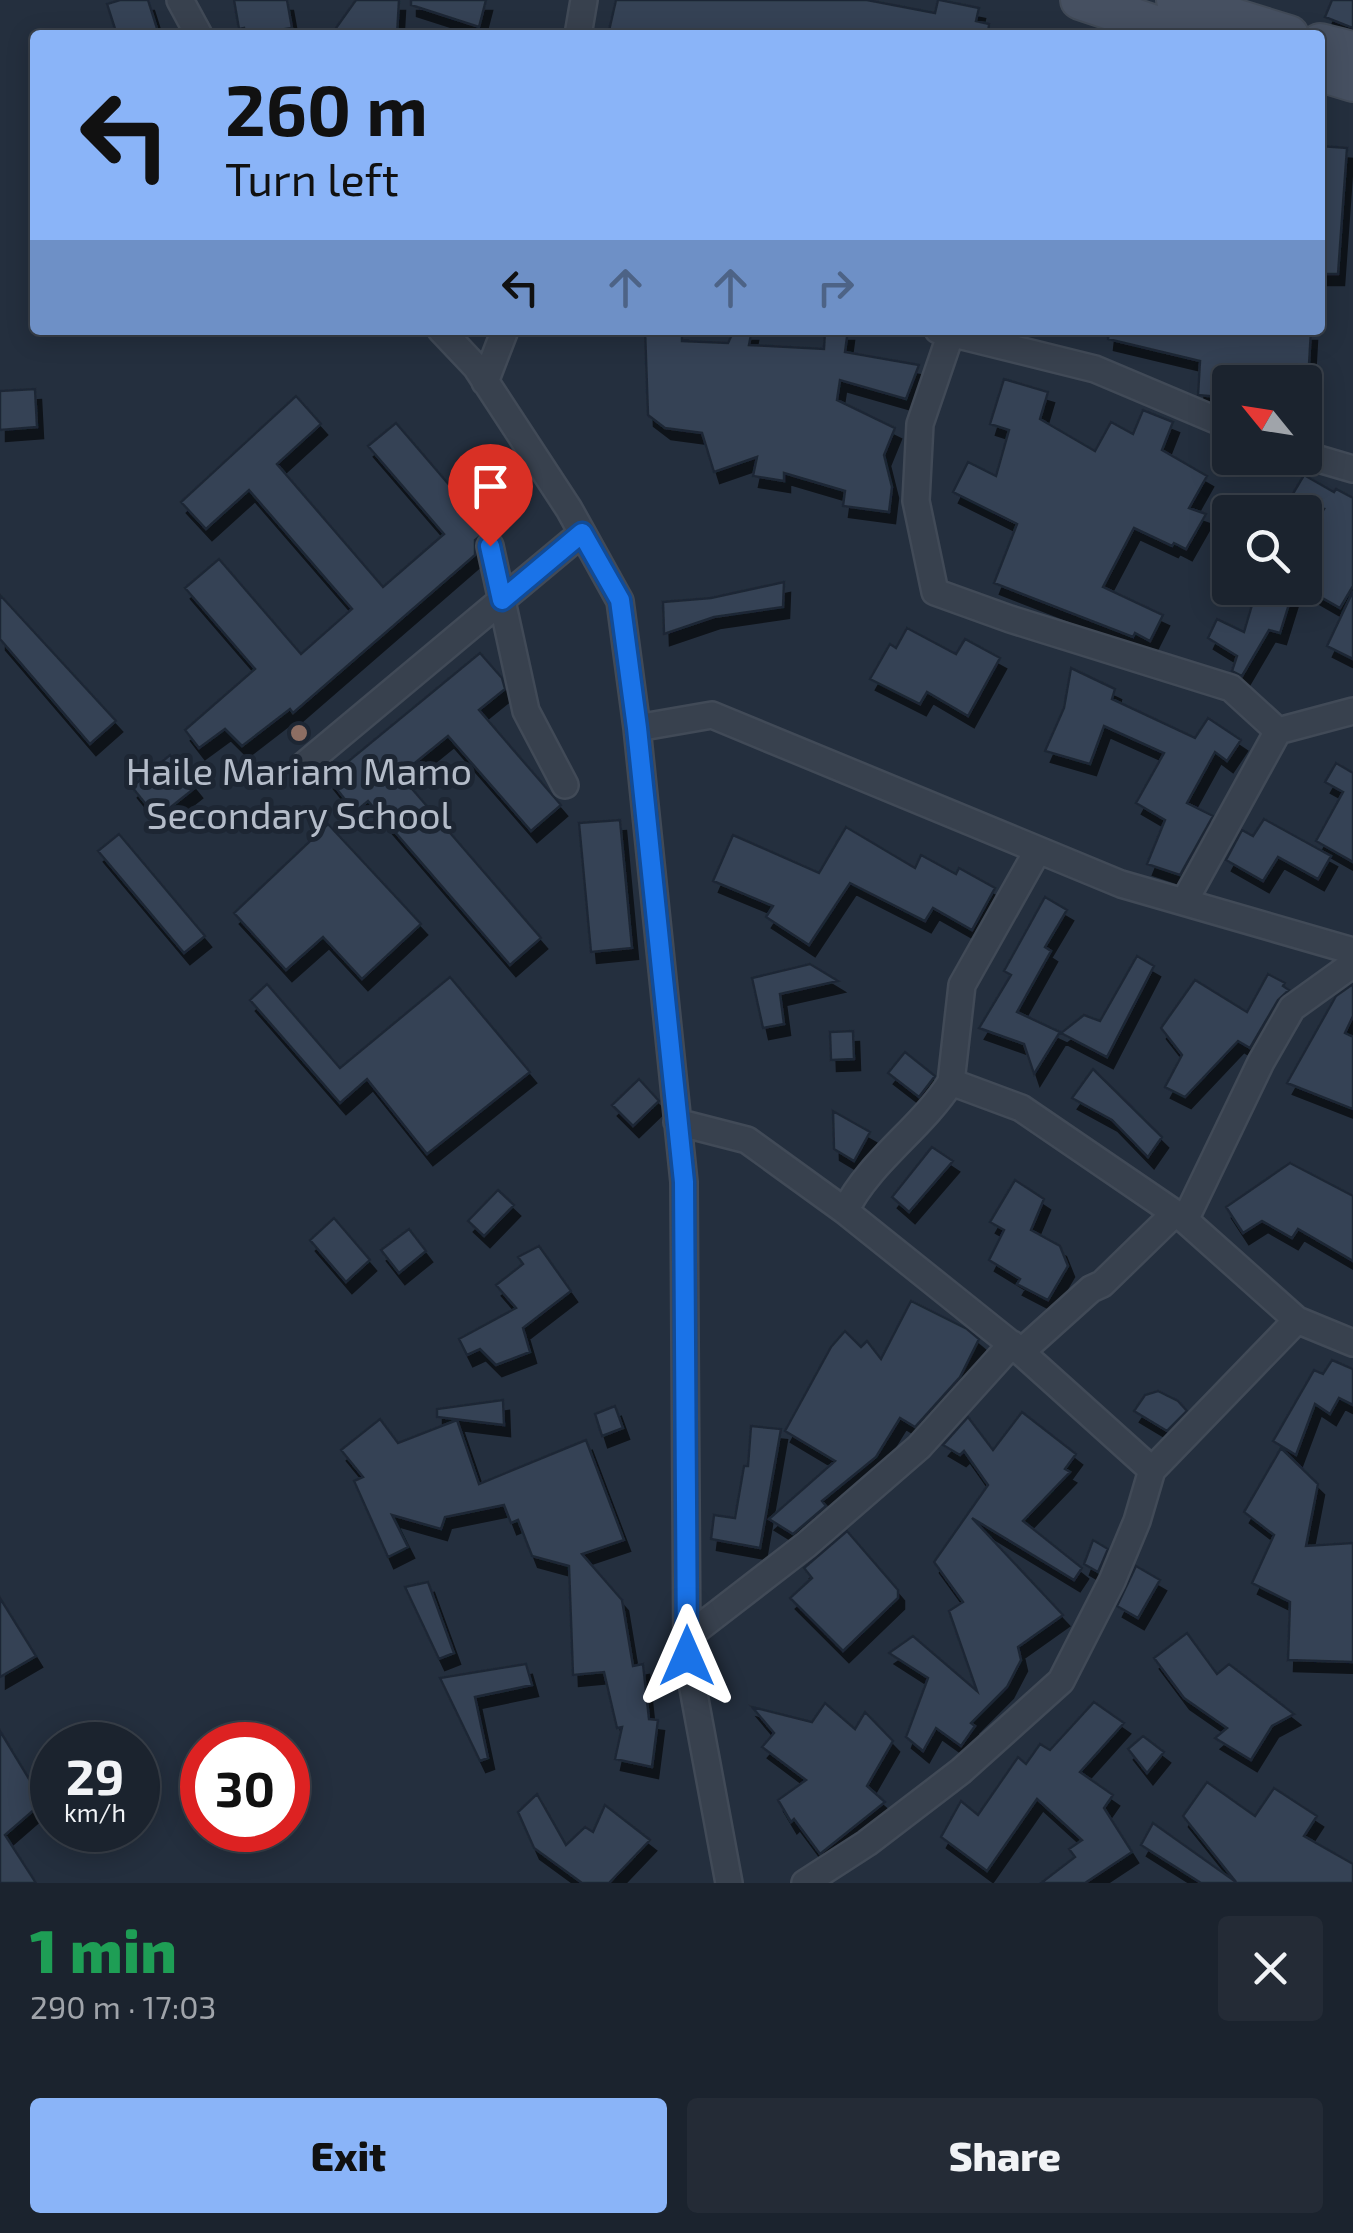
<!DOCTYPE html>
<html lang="en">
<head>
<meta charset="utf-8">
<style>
	:root { --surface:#1b232e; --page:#242b36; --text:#f1f3f6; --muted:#a0a4aa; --line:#39404a; --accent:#8ab4f8 }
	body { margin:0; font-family:"Exo 2",sans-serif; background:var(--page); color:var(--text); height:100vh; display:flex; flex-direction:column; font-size:38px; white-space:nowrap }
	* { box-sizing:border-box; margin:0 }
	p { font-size:32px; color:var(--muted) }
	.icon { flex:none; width:55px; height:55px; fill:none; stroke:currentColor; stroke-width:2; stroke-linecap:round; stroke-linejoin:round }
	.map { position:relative; height:1883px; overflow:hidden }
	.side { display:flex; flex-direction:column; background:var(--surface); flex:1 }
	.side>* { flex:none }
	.top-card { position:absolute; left:30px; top:30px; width:1295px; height:305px; border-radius:10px; box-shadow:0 5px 25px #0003,0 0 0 2px var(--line); background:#8ab4f8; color:#111; overflow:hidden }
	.needle { width:65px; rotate:300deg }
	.fabs { position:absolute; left:1212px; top:365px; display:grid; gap:20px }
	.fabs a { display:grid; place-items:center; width:110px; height:110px; border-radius:10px; background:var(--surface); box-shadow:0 5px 25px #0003,0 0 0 2px var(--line); font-size:50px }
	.speed { position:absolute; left:30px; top:1722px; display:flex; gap:20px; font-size:50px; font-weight:700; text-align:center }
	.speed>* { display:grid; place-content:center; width:130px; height:130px; border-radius:50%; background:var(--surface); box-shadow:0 5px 25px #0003,0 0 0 2px var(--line); line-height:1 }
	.speed small { font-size:25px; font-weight:400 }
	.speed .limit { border:15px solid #d22; background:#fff; color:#111 }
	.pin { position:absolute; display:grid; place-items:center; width:85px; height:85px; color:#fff; margin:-102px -42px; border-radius:50% 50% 50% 0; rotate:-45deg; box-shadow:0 0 10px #0007 }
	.pin .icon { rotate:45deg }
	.me { position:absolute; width:110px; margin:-55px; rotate:0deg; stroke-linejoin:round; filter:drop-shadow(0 0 8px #0008) }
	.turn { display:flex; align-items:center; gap:35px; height:210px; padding:0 30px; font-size:45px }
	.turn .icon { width:130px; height:130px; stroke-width:2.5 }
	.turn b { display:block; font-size:70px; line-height:85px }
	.lanes { display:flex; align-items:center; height:95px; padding:0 30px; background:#0003; justify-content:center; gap:50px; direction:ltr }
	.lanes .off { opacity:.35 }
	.round { display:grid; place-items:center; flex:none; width:105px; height:105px; border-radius:10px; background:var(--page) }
	.summary { display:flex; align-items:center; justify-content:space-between; height:170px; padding:0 30px }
	h1 { font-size:60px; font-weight:800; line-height:75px; color:#1e9e55 }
	.button { display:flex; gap:20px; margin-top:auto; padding:20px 30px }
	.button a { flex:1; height:115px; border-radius:10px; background:var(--accent); color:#111; font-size:40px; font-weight:800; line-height:115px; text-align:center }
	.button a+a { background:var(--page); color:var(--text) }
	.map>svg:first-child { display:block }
	.building { fill:#364354; stroke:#1f2835; stroke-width:2.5; filter:url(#shadow) }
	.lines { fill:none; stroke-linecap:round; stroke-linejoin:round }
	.street-casing { stroke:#414a57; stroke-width:30 }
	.secondary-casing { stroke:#414a57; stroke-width:42 }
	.street { stroke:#38414e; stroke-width:25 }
	.secondary { stroke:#465061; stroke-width:38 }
	.route-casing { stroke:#114b97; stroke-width:25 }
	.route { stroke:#1a73e8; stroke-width:18 }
	.education-dot { fill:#8d6e63; stroke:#1d2633; stroke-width:4 }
	.labels { text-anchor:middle; stroke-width:10; stroke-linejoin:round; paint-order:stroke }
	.poi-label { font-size:38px; fill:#b4bcc9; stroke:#1d2633 }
</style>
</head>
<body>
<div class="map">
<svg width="1353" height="1883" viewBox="0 0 1353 1883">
	<defs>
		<filter id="shadow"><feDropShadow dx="6" dy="11" stdDeviation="0" flood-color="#0009"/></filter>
	</defs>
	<rect width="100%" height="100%" fill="#242f3e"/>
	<path class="building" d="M120 0H148L159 35H117L107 4Z
		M234 0H287L292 28 245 35 244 28 239 29Z
		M356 0H399L397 35H331Z
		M411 0H486L479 27 411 5Z
		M616 0H867L935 13 938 0H940L979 8 976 21 989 24 988 35H608Z
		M1332 0H1353V28L1325 17Z
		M1320 146 1347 148 1338 274H1320Z
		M645 330H682V341L728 343 734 330H752L749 345 824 349 825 330H848L845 352 919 365 906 399 840 380 837 400 895 428 884 455 892 487 889 512 843 506 845 491 784 473V481L753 476 757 457 714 472 702 433 665 428 648 415Z
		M1109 330H1311L1308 382H1230V398L1198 395 1200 361 1108 339Z
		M1004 379 1048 392 1040 419 1095 451 1111 422 1133 434 1143 410 1173 422 1162 450 1207 476 1189 508 1206 514 1186 549 1174 543 1172 546 1134 528 1103 587 1163 615 1150 641 1135 633 1133 637 994 583 1017 524 953 492 968 462 996 476 1009 430 990 424Z
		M35 389 37 427 0 430V391Z
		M296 396 321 424 277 464 383 587 444 534 368 446 396 423 488 530 475 540V555L293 713 290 709 242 746 225 729 199 748 185 730 255 669 185 588 219 559 301 654 352 609 249 490 206 529 181 502Z
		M1304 475 1334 492 1336 489 1353 498V586L1340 608 1305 588V540L1324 509 1288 502Z
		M784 582 783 607 714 617 664 634 663 602 711 598Z
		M1257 588H1294L1280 633 1269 630 1242 676 1232 671 1237 656 1208 638 1217 619 1244 632Z
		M1353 591V659L1327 646Z
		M0 595 116 721 90 744 0 639Z
		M907 628 956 654 965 639 1000 658 968 716 927 692 920 704 870 679 890 644 896 648Z
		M480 653 502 678 505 689 479 710 561 805 531 831 448 736 400 775 541 938 510 965 368 801 355 812 328 778Z
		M1071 668 1115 689 1112 699 1195 738 1208 718 1241 740 1227 761 1215 752 1187 803 1213 816 1180 875 1147 864 1165 820 1136 803 1164 753 1104 726 1090 764 1045 751 1064 708Z
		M170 755 196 787 157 818 132 787Z
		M1336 763 1353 773V862L1316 841 1343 792 1325 782Z
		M1264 819 1331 856 1318 879 1278 857 1263 881 1226 860 1242 830 1253 836Z
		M620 820 632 948 591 952 579 823Z
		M328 824 421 924 362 979 323 937 286 970 234 913Z
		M846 827 915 868 921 855 956 874 959 868 995 888 972 930 933 908 925 921 850 883 809 945 766 917 773 906 713 881 733 835 819 873Z
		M119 834 205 936 184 953 98 851Z
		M1045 897 1067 910 1045 947 1051 951 1017 1012 1060 1032 1034 1074 1024 1044 979 1028 1011 975 1004 971Z
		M1137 956 1154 966 1107 1057 1061 1033 1084 1015 1100 1021Z
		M810 964 838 981 780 994 784 1024 763 1028 752 978Z
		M1268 974 1285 983 1283 986 1289 990 1278 1000 1250 1048 1238 1041 1185 1097 1165 1087 1182 1055 1161 1028 1195 980 1247 1012Z
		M450 977 530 1072 427 1154 367 1079 340 1103 250 1000 267 984 340 1068Z
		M1353 984V1016L1345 1033 1353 1037V1109L1287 1083 1336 996Z
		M853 1031 854 1059 831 1060 830 1032Z
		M905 1052 935 1076 919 1097 888 1073Z
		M1093 1069 1162 1137 1148 1157 1112 1120 1072 1098Z
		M639 1079 659 1101 633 1126 612 1105Z
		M833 1111 870 1132 854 1161 834 1149Z
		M932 1147 953 1161 909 1212 892 1197Z
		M1290 1163 1353 1196V1261L1298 1229 1292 1238 1262 1221 1243 1233 1226 1207Z
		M1015 1180 1044 1199 1031 1230 1060 1246 1068 1266 1048 1300 1017 1284 1020 1279 989 1260 1004 1230 990 1222Z
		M498 1190 514 1205 484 1236 468 1221Z
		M334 1218 370 1260 346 1282 310 1240Z
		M409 1229 426 1251 399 1273 381 1250Z
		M539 1246 571 1291 523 1328 530 1352 496 1365 480 1349 467 1355 459 1339 516 1308 496 1285 523 1264 518 1257Z
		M911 1301 967 1329 979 1339 960 1377 915 1427 900 1418 876 1457 822 1501 826 1506 793 1534 769 1519 835 1461 785 1431 831 1347 845 1331 861 1347 867 1341 881 1359Z
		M1332 1360 1353 1369V1405L1339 1398 1330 1414 1315 1404 1296 1455 1273 1441 1314 1370 1323 1374Z
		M1158 1391 1178 1401 1187 1411 1167 1431 1134 1411 1145 1395Z
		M503 1400 504 1425 437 1417V1409Z
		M615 1406 623 1428 602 1436 595 1414Z
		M1022 1412 1076 1454 1065 1469 1070 1472 1023 1521 1082 1568 1074 1580 972 1518 1063 1615 1018 1647 1021 1660 1007 1687 971 1723 975 1726 961 1746 936 1728 923 1751 906 1737 928 1678 889 1653 913 1636 977 1691 949 1611 963 1602 934 1562 988 1485 964 1451 960 1455 943 1445 968 1417 993 1450Z
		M380 1419 398 1443 457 1420 479 1484 586 1440 624 1540 582 1554 622 1600 633 1666 643 1664 649 1719 658 1720 652 1767 615 1759 622 1727 617 1728 604 1672 573 1675 569 1566 532 1556 518 1520 511 1523 504 1505 445 1517 441 1529 392 1515 408 1547 388 1557 354 1481 363 1477 341 1450Z
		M751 1426 781 1429 760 1548 711 1539 714 1515 735 1518 744 1466H748Z
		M1281 1448 1318 1484 1306 1546 1353 1543V1662L1288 1660 1290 1602 1252 1583 1274 1535 1244 1512Z
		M847 1531 898 1590V1598L843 1651 790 1598 812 1578 804 1568Z
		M1093 1540 1108 1549 1098 1572 1084 1564Z
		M1136 1566 1160 1580 1138 1618 1117 1606Z
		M428 1582 454 1653 439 1659 405 1587Z
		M0 1598 36 1656 0 1677Z
		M1187 1633 1217 1674 1229 1664 1294 1714 1272 1726 1251 1760 1215 1738 1227 1728 1184 1698 1154 1658Z
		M526 1664 532 1685 475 1697 488 1758 480 1761 440 1678Z
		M1094 1702 1124 1723 1080 1772 1113 1795 1104 1808 1132 1852 1085 1883H1041L1075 1857 1069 1849 1082 1840 1037 1799 987 1871 941 1837 961 1801 978 1815 1018 1757 1026 1764 1040 1744 1050 1750Z
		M825 1703 855 1729 865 1712 893 1741 867 1786 885 1802 820 1854 794 1819 791 1822 778 1800 806 1780 762 1747 774 1733 752 1707 812 1722Z
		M0 1731 43 1802 5 1835 36 1883H0Z
		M1143 1736 1164 1752 1147 1773 1128 1749Z
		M1207 1782 1255 1816 1274 1788 1317 1816 1304 1836 1353 1864V1883H1201L1141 1845 1153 1823 1236 1882 1183 1816Z
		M537 1794 566 1845 585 1827 593 1832 605 1805 650 1840 609 1883H582L534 1848 518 1812Z"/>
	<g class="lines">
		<g class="street-casing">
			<path id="street" d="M180 0 199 35
				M578 35 584 0
				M441 330 476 367 569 509 620 601 637 728 684 1182 687 1656 729 1883
				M938 330 1095 369 1230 426
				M951 333 920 424 916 501 935 592 1010 619 1231 688 1278 731
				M485 382 505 330
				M1305 455 1353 469
				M490 546 526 711 565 785
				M637 728 712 715 1121 884 1353 951
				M303 766 582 533
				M1038 850 962 985 951 1082 1021 1108 1185 1220
				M1184 902 1278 731 1353 711
				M1353 964 1292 1008 1261 1062 1185 1220 1297 1320 1353 1343
				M677 1122 747 1140 845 1211 1021 1352
				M845 1211C870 1161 921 1129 951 1082
				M1175 1213 1102 1284 1091 1289 1021 1352 1152 1470 1297 1320
				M687 1637 806 1545 919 1447 1012 1344
				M805 1883 867 1843 961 1771 1061 1681 1112 1581 1137 1521 1152 1470"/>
		</g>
		<g class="secondary-casing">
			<path id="secondary" d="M1080 0 1185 35
				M1176 0 1289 35
				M1320 43 1353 51
				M1320 72 1353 82"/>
		</g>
		<use href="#street" class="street"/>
		<use href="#secondary" class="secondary"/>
	</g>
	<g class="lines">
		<g class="route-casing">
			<path id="route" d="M490 546 502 600 582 533 620 600 637 728 684 1182 687 1656"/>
		</g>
		<use href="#route" class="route"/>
	</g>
	<circle class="education-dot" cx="299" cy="733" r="10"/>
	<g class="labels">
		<g class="poi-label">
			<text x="299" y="785">Haile Mariam Mamo<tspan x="299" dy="44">Secondary School</tspan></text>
		</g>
	</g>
</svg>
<div class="fabs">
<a><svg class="needle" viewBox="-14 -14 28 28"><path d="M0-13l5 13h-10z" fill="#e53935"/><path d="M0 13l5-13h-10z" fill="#a0a4aa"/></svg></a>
<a><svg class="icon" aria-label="search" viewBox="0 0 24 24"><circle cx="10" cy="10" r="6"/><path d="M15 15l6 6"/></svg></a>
</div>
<div class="speed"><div>29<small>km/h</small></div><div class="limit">30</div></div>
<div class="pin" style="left:490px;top:546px;background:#d93025"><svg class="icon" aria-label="arrive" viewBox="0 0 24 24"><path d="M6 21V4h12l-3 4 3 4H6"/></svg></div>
<svg class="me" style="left:687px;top:1656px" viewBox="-20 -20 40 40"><path d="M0-17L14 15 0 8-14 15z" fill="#1a73e8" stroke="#fff" stroke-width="4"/></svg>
<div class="top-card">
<div class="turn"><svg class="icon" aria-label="left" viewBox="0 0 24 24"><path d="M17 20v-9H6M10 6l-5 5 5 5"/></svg><div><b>260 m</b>Turn left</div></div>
<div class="lanes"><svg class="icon" aria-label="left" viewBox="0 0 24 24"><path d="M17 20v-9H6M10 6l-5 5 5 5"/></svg><svg class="icon off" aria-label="ahead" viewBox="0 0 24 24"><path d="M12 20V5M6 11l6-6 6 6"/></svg><svg class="icon off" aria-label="ahead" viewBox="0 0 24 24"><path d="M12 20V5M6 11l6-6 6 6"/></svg><svg class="icon off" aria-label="right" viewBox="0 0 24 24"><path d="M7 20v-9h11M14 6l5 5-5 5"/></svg></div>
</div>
</div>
<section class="side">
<div class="summary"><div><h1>1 min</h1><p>290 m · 17:03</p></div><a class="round"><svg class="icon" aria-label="close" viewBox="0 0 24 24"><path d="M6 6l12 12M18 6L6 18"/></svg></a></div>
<div class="button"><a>Exit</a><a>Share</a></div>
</section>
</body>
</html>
